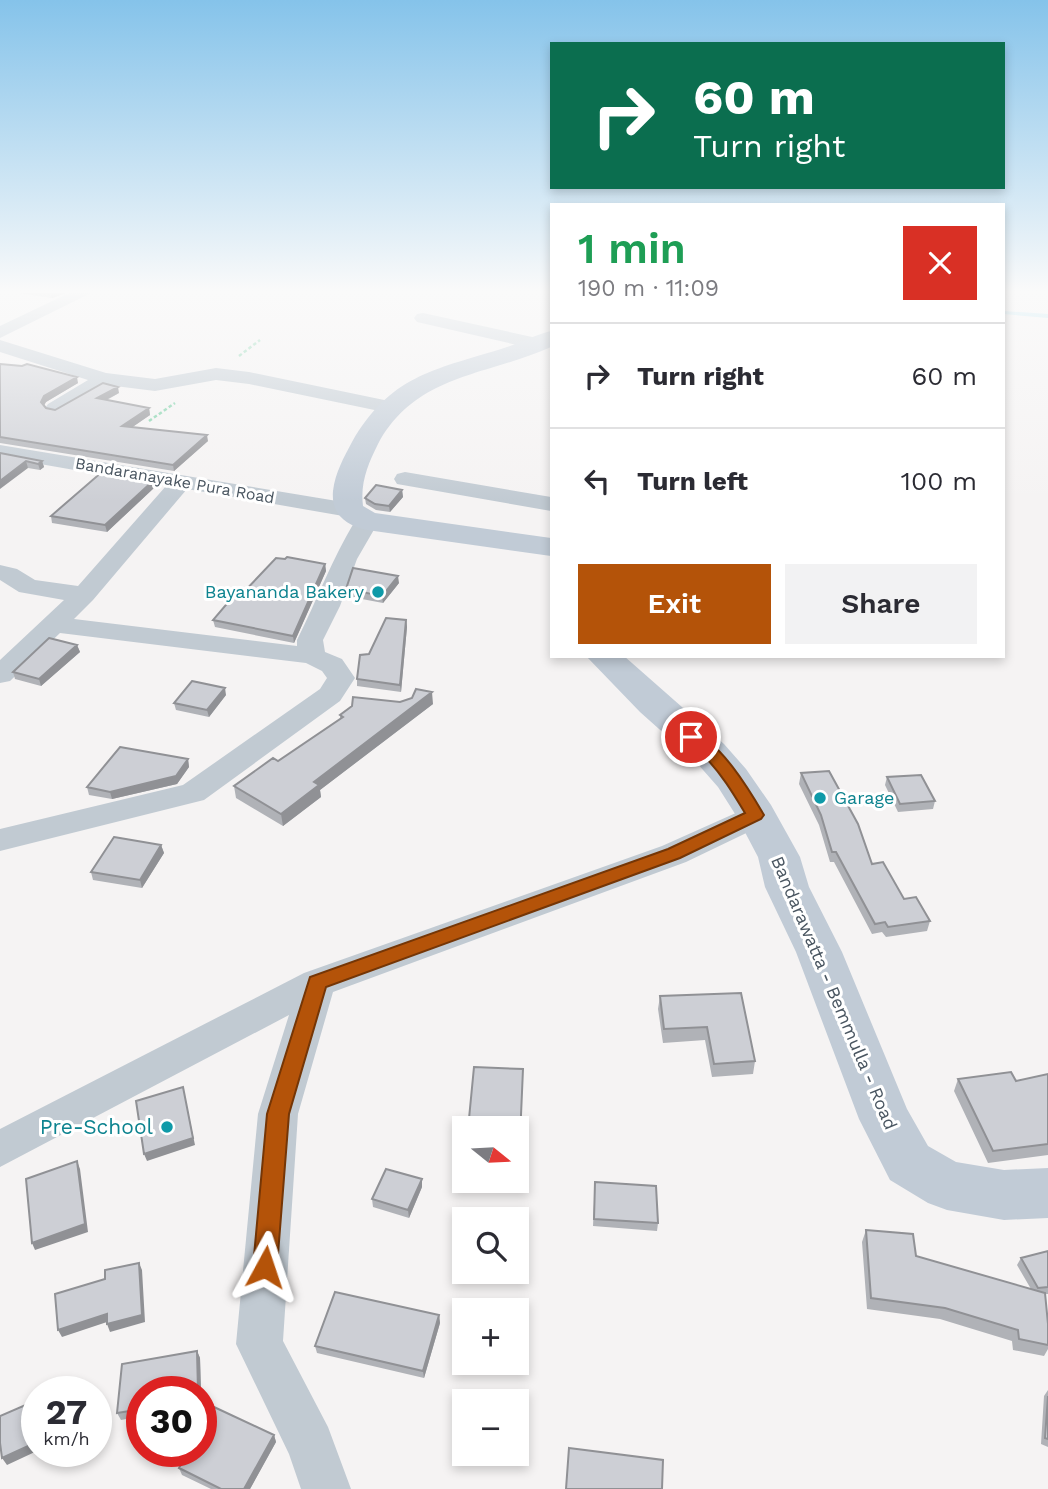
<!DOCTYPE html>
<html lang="en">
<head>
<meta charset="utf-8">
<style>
	:root { --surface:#fff; --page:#f2f2f3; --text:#2b2b33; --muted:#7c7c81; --line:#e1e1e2; --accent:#b45309 }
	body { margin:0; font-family:"Work Sans",sans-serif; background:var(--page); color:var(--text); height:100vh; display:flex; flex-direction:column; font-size:26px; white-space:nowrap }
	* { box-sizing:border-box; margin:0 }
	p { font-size:23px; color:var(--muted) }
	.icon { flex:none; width:38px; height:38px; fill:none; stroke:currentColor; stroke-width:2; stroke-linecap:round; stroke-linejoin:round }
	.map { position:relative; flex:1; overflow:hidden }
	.details { position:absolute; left:550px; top:203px; width:455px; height:455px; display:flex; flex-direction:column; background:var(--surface); border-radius:0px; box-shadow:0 4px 10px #0003 }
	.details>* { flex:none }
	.banner { position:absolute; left:550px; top:42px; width:455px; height:147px; border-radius:0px; box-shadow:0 4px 10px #0003; background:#0b6e4f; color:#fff; overflow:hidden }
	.needle { width:46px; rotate:108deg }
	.buttons { position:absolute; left:452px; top:1116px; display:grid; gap:14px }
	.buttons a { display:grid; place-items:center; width:77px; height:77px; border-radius:0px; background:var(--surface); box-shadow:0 4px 10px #0003; font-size:35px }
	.speed { position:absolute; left:21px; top:1376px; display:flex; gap:14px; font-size:35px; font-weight:700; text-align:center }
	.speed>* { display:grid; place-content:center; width:91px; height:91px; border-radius:50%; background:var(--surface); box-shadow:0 4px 10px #0003; line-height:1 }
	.speed small { font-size:18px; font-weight:400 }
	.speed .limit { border:10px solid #d22; background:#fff; color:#111 }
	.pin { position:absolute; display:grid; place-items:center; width:60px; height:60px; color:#fff; margin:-30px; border:4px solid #fff; border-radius:50%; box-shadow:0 2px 7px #0007 }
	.me { position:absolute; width:77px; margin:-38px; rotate:5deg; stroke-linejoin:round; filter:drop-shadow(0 0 5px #0008) }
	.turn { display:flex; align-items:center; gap:24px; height:147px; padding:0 28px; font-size:32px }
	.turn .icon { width:91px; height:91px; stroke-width:2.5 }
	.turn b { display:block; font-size:49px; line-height:60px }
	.round { display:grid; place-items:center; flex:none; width:74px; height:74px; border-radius:0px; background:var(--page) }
	.summary { display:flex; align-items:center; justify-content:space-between; height:119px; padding:0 28px }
	h1 { font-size:42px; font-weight:600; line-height:52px; color:#1e9e55 }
	.action { display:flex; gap:14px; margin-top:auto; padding:14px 28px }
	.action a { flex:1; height:80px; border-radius:0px; background:var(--accent); color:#fff; font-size:28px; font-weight:600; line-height:80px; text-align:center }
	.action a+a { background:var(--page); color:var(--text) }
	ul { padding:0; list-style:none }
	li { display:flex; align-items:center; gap:21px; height:105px; padding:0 28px; border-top:2px solid var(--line) }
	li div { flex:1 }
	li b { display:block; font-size:26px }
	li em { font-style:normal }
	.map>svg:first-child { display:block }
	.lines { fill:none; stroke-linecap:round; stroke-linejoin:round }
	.stream { fill:#90daee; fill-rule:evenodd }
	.path { stroke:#7ad0a6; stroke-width:2.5; stroke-dasharray:3.5 2.5; stroke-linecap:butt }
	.street { fill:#c1cad2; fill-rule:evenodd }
	.secondary { fill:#c1cbd6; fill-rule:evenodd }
	.wall { fill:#b0b2b7 }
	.shaded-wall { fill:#909195 }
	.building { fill:#cdcfd5; stroke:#909195; stroke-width:2 }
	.route { fill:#b45309; stroke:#753606; stroke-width:2 }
	.culture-dot { fill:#0f9aa8; stroke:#fff; stroke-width:2.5 }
	.labels { text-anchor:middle; stroke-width:6; stroke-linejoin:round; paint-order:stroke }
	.far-street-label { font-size:16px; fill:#4a5661; stroke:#fff }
	.culture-label { font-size:18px; fill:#0d838f; stroke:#fff; text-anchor:end }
	.street-label { font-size:18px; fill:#4a5661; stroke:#fff }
	.near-culture-label { font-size:21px; fill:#0d838f; stroke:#fff; text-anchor:end }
</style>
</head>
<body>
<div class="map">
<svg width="1048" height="1489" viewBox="0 0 1048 1489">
	<rect width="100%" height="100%" fill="#f5f3f3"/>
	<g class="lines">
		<path class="stream" d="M1003 311 1048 314V318L1003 314Z"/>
		<path class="path" d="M239 356 260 340
			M149 421 175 403"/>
		<path class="street" d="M69 293H91L0 338V326Z
			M423 313 546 340 548 344 539 350 417 322 414 318 417 314Z
			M0 340 106 373 155 379 216 368 249 372 389 401 396 403 399 407 396 411 389 413 249 384 216 380 155 391 107 385 55 414 48 412 45 408 48 404 88 380 0 352Z
			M0 445 349 503 357 505 361 510 357 515 349 517 187 489 93 600 74 619 297 646V640C317 600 332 559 355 521L359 516H375L379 521 357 559 340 606 323 640 325 652 342 659 355 678 340 701 204 800 0 851V829L183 785 320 689 327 678 322 671 306 663 60 633 10 681 0 683V660L64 600 19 592 0 580V565L17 569 35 580 78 586 166 486 0 457Z
			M405 472 551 497V511L397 484 394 479 397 474Z
			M756 804 767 807 772 815 767 823 686 862 333 992 298 1114 283 1341 328 1427 351 1489H301L289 1454 236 1344 258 1114 289 1015 0 1167V1129L304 973 662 846Z"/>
		<path class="secondary" d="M551 331V347C486 376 416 374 378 444 368 464 360 483 363 506L375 513 551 538V556L367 530C346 525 331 515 333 491 335 473 344 457 352 442 390 376 433 370 501 349 518 344 534 335 551 331Z
			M586 656H624L724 744 746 769 771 805 800 857 809 887 842 952 907 1109 928 1146 956 1162 1004 1170 1048 1168V1218L1004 1220 947 1210 928 1203 890 1180 859 1119 796 952 765 887 758 857 737 817 718 787 696 762 640 712Z"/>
	</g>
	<path class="wall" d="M18 293H66L52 298Z
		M0 364 78 383 46 402 44 406 46 408 55 410 119 393 107 400 149 408 150 415 132 427 208 441 174 471 0 443Z
		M0 453 42 461 44 467 40 470 28 468Z
		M155 487 107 532 52 523 51 516Z
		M402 490 403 497 390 512 376 510 366 504 365 498Z
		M285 559 325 564 326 571 294 643 215 627 213 620 242 594Z
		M399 583 383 603 346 596V589Z
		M406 620 407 627 401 692 357 686V679L369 654Z
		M77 645 80 652 41 686 15 679 13 672Z
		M226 695 209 717 176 710 174 703Z
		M400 702 433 704 320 790 321 797 283 826 236 798 234 786 278 761 340 719V715Z
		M188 759 189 767 177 784 112 799 89 795 87 787Z
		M801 773 872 864 904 899 930 921 927 931 886 937 882 932 872 934 834 862H830L819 825 799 784Z
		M887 777 935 801 933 809 898 812 885 785Z
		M161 845 164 853 142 888 93 880 91 872Z
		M741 993 755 1061 753 1074 712 1077 705 1040 663 1043 658 1009 660 996Z
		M523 1069 520 1146 516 1145V1129Z
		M1048 1074V1155L988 1163 954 1091 958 1079 1016 1081Z
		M595 1182 658 1223 657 1231 593 1226Z
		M422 1187 409 1218 373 1207 372 1199Z
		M866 1230 916 1256 1031 1289 1017 1265 1021 1258 1048 1251V1294H1045L1048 1324V1349L1044 1356 1013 1350 1012 1341 940 1319 867 1309 862 1242Z
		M439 1315 440 1323 424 1378 317 1353 315 1346Z
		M197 1351 200 1358 201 1391H142V1416L121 1420 117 1413 122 1364Z
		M1048 1390V1447L1041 1444 1044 1396Z
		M274 1435 276 1442 250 1489H211L182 1475 179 1468Z"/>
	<path class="shaded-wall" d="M51 293H66L52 298Z
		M77 377 78 383 46 402 42 408 41 402 44 396Z
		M118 387 119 393 98 404 97 398Z
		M149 408 150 415 124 433 122 426Z
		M207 435 208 441 174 471 173 465Z
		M26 461 28 468 0 489V481Z
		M42 461 44 467 40 470 38 464Z
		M154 480 155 487 107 532 105 525Z
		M402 490 403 497 390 512 389 506Z
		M325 564 326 571 294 643 293 636Z
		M398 576 399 583 383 603 382 596Z
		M406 620 407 627 401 692 400 685Z
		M77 645 80 652 41 686 39 679Z
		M225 688 226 695 209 717 207 710Z
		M432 692 433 704 320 790 321 797 283 826 281 814 314 782Z
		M188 759 189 767 177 784 112 799 110 792Z
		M161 845 164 853 142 888 140 880Z
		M183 1087 195 1145 147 1161 144 1154Z
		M77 1161 80 1169 88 1232 35 1250 32 1243Z
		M422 1179V1187L409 1218 408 1210Z
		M139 1263 142 1270 145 1322 110 1332 107 1324Z
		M107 1314 110 1321 62 1337 58 1330Z
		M439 1315 440 1323 424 1378 423 1371Z
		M197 1351 200 1358 201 1391H198Z
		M274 1435 276 1442 250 1489H244Z
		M37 1442V1451L7 1465 2 1458Z"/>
	<path class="building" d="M0 364 22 366 27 364 77 377 44 396 41 402 46 408 55 410 103 383 118 387 97 398 149 408 122 426 207 435 173 465 0 437Z
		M0 453 42 461 38 464 26 461 0 481Z
		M103 471 154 480 105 525 51 516Z
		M376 485 402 490 389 506 375 504 365 498Z
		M287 557 325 564 293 636 213 620 236 593 242 594 276 558 285 559Z
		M353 568 398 576 382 596 346 589Z
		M386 618 406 620 400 685 357 679 360 655 369 654Z
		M49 638 77 645 39 679 13 672Z
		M192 681 225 688 207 710 174 703Z
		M416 689 432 692 314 782 319 785 281 814 234 786 273 758 278 761 343 717 340 715 352 706 353 697 400 702 412 698Z
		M120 747 188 759 176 776 110 792 87 787Z
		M829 771 858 824 872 864 883 862 904 899 916 897 930 921 888 927 885 922 875 924 836 852H832L821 815 801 773Z
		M921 775 935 801 900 804 887 777Z
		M114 837 161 845 140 880 91 872Z
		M741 993 755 1061 714 1064 707 1027 664 1029 660 996Z
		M474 1067 523 1069 520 1138H516V1129H468Z
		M1011 1072 1016 1081 1048 1074V1144L993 1151 958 1079Z
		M183 1087 193 1138 144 1154 136 1101Z
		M77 1161 85 1224 32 1243 26 1179Z
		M386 1169 422 1179 408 1210 372 1199Z
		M595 1182 656 1186 658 1223 594 1219Z
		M866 1230 913 1234 916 1256 1045 1293 1048 1324V1345L1019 1339 1018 1330 945 1308 871 1298Z
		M1048 1251V1287L1038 1288 1021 1258Z
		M139 1263 142 1315 107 1324V1314L58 1330 55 1294 105 1279V1270Z
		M335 1292 439 1315 423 1371 315 1346Z
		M197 1351 198 1391H142V1409L117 1413 122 1364Z
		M1048 1396V1439L1045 1438Z
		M37 1400V1442L2 1458 0 1443V1416Z
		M214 1407 274 1435 244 1489H221L179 1468 189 1451H201V1430Z
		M569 1448 663 1460 662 1489H566Z"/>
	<linearGradient id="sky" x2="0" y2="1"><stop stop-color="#85c3ea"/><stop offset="0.58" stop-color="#fafafa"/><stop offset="1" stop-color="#fafafa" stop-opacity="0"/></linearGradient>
	<rect width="1048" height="502" fill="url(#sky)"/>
	<path class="route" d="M691 732C719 739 750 791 764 815L761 819 680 858 326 987 289 1114 277 1267 274 1275 265 1279 257 1275 253 1267 267 1114 310 977 668 849 745 813C733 793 721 773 704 756 697 749 689 744 683 737Z"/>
	<g class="culture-dot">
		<circle cx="378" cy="592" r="7"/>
		<circle cx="820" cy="798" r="7"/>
		<circle cx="167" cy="1127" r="7"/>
	</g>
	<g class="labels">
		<g class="far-street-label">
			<text transform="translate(175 480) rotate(10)" y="6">Bandaranayake Pura Road</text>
		</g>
		<g class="culture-label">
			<text x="364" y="598">Bayananda Bakery</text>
			<text x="834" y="804" text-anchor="start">Garage</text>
		</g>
		<g class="street-label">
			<text transform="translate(834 993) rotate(67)" y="6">Bandarawatta - Bemmulla - Road</text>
		</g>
		<g class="near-culture-label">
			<text x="153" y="1134">Pre-School</text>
		</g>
	</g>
</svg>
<div class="buttons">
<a><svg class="needle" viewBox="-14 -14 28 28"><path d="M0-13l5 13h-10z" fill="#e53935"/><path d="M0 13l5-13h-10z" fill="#7c7c81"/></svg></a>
<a><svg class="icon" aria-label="search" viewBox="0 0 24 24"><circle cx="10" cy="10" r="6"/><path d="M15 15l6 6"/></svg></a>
<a>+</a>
<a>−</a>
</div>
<div class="speed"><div>27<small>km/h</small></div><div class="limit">30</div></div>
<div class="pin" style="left:691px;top:737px;background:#d93025"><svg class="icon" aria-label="arrive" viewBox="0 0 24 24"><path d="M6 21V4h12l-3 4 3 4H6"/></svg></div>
<svg class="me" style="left:265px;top:1267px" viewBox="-20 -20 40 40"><path d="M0-17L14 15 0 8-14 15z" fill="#b45309" stroke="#fff" stroke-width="4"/></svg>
<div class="banner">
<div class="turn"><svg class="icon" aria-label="right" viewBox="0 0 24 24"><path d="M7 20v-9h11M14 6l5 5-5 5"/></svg><div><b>60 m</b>Turn right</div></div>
</div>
<section class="details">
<div class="summary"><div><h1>1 min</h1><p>190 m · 11:09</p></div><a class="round" style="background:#d93025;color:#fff"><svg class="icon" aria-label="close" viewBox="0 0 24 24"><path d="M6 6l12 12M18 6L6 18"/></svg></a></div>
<ul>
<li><svg class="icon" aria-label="right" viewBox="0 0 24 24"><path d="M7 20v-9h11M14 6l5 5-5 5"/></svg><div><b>Turn right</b></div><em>60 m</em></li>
<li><svg class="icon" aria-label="left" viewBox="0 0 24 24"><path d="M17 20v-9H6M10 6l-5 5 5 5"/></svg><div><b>Turn left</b></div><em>100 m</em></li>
</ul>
<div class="action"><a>Exit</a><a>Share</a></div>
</section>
</div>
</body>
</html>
